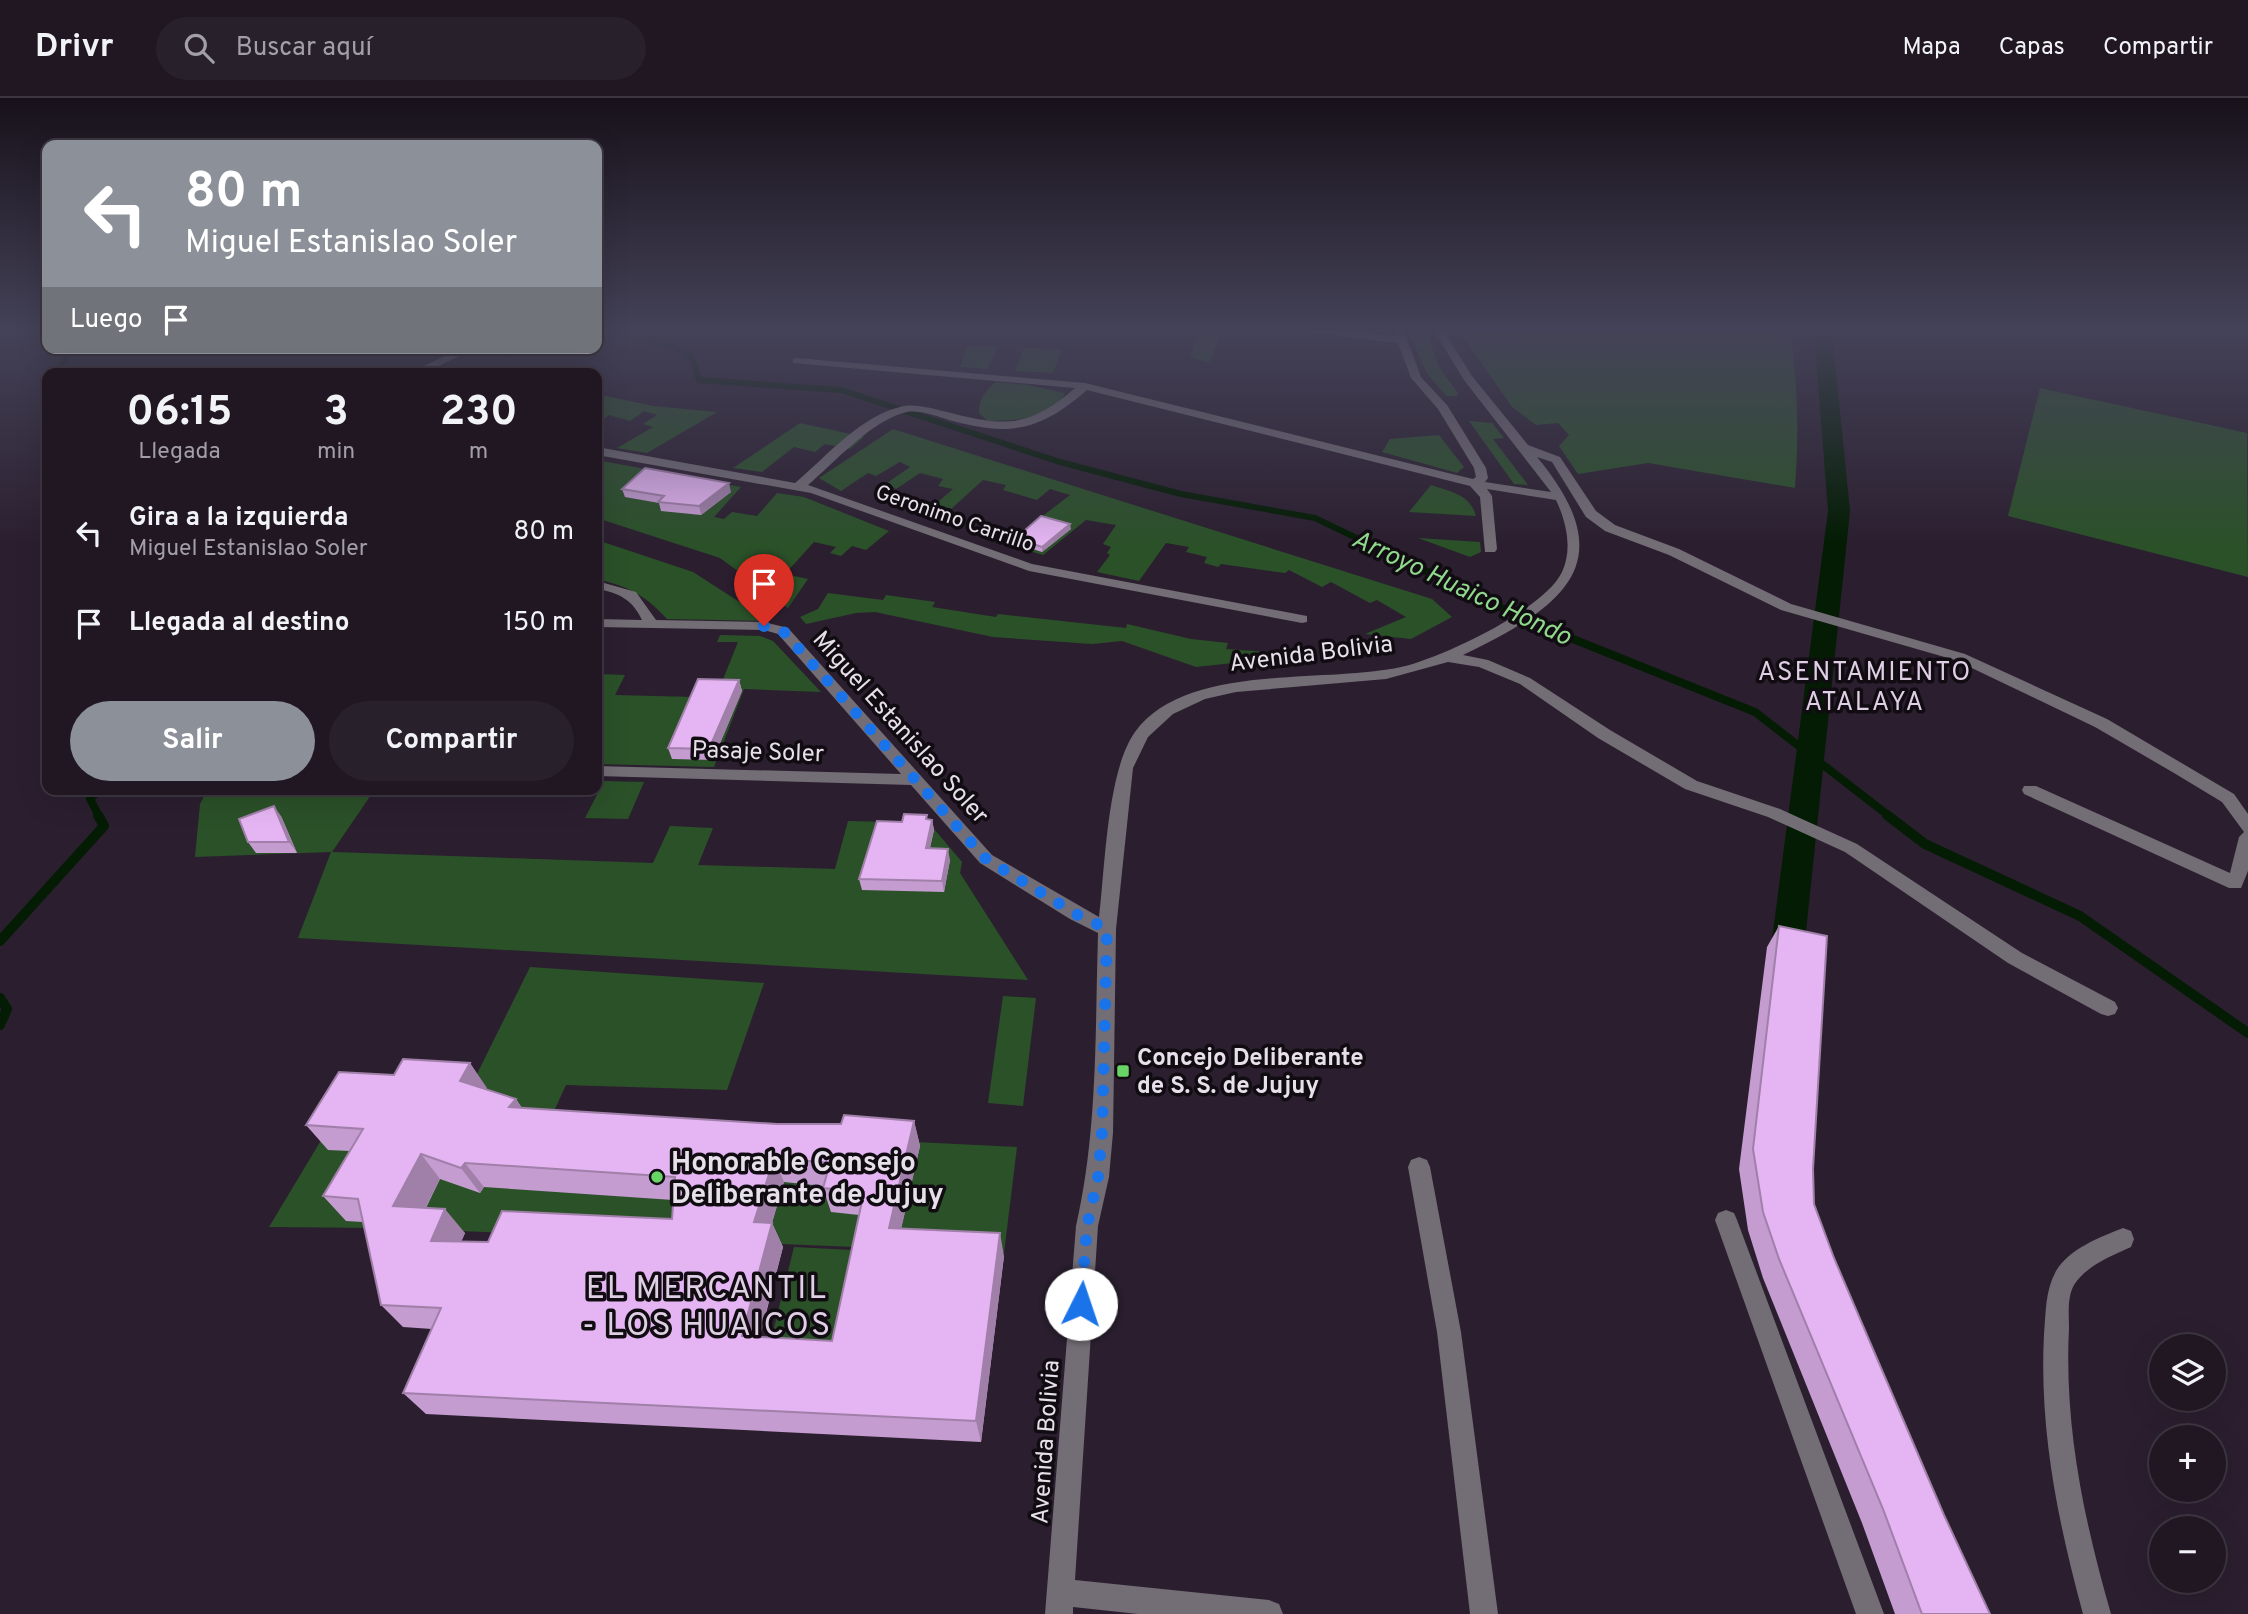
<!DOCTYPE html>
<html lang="es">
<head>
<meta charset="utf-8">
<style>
	:root { --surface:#201723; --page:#28202b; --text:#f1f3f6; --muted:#a29fa6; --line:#3d3641; --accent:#8c9099 }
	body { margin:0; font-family:Overpass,sans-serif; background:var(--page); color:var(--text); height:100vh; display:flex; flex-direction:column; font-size:26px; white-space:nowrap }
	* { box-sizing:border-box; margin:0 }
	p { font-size:23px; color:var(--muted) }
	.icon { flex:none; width:38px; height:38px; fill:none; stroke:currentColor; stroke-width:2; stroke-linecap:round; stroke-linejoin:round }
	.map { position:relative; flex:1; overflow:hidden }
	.details { position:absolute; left:42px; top:270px; width:560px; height:427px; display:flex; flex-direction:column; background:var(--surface); border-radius:14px; box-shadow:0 7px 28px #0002,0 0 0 2px var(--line) }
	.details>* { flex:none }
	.top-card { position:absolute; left:42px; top:42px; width:560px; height:214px; border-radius:14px; box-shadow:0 7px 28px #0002,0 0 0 2px var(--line); background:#8c9099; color:#fff; overflow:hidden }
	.tools { position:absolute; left:2149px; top:1236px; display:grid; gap:14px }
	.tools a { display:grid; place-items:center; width:77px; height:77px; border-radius:50%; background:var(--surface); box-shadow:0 7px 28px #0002,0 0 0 2px var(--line); font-size:35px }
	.pin { position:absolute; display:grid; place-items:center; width:60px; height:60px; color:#fff; margin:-72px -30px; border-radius:50% 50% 50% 0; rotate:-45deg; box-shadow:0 0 7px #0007 }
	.pin .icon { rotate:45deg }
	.me { position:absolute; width:77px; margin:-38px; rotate:4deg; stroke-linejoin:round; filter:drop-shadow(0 0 5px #0008) }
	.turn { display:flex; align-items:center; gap:24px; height:147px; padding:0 28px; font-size:32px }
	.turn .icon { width:91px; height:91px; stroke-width:2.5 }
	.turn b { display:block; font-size:49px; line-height:60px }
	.then { display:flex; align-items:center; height:66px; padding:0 28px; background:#0003; gap:14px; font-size:26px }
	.eta { display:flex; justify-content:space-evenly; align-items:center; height:119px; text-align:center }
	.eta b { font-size:42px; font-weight:700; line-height:49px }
	.action { display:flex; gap:14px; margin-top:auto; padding:14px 28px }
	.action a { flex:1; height:80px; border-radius:42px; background:var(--accent); color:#fff; font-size:28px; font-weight:700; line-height:80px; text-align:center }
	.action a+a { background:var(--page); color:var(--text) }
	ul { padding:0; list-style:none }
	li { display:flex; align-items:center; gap:21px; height:91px; padding:0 28px }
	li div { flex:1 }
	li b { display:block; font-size:26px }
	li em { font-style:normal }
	header { display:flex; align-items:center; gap:42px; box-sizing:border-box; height:98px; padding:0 35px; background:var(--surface); border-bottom:2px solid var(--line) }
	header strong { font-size:33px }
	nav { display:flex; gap:38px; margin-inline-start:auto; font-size:24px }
	.search { width:490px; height:63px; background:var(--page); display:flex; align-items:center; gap:18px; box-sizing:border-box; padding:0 24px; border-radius:38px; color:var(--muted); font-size:26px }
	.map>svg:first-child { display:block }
	.green { fill:#2b5129 }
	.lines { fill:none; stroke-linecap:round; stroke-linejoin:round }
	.stream-far2 { stroke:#031c03; stroke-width:6 }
	.stream-far1 { stroke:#031c03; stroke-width:8 }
	.stream { stroke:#031c03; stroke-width:10 }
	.canal { fill:#031c03; fill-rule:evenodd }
	.minor { fill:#736d75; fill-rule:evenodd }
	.wall { fill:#c49cd0; fill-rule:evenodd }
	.shaded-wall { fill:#a07fa9 }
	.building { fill:#e4b5f2; stroke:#a07fa9; stroke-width:2; fill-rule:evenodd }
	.route { stroke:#1a73e8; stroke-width:12; stroke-dasharray:0 21.6 }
	.poi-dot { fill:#68d465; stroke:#110b12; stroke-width:2.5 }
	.labels { text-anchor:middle; stroke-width:7; stroke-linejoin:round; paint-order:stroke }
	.far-street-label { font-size:21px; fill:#e7dfea; stroke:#110b12 }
	.street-label { font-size:24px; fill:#e7dfea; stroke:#110b12 }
	.poi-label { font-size:24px; font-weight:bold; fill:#e7dfea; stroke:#110b12; text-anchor:start }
	.water-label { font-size:26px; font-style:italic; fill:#90d88c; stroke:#110b12 }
	.neighbourhood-label { font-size:26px; letter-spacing:2px; fill:#dfcfe4; stroke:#110b12 }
	.near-poi-label { font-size:28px; font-weight:bold; fill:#e7dfea; stroke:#110b12; text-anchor:start }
	.near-neighbourhood-label { font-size:32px; letter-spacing:2px; fill:#dfcfe4; stroke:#110b12 }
</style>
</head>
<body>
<header>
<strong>Drivr</strong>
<div class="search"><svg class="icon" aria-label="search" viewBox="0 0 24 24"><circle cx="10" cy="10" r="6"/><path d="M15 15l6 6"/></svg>Buscar aquí</div>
<nav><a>Mapa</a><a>Capas</a><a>Compartir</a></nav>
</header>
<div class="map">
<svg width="2248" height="1516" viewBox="0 0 2248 1516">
	<rect width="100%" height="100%" fill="#2b1f2f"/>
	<path class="green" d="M1409 233H1426L1439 269 1458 295 1457 298H1446L1426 274Z
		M1459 233H1790C1798 287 1799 337 1795 390L1648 365 1578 376 1559 348 1569 337 1558 325 1536 327 1512 309Z
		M1199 235 1220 237 1210 265 1190 259Z
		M967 248 997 249 988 271 960 269Z
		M1024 250 1062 252 1053 275 1015 273Z
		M996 284 1028 287 1065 295C1052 322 1014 322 988 323L979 315C979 301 985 292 996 284Z
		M2040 290 2247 335 2248 479 2008 418Z
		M597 296 653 308 717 314 647 355 617 350 653 329 643 326 657 317 644 313 630 323 609 317 597 326Z
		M1469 323 1492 325 1504 340 1493 341 1528 387 1514 386Z
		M800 325 864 339 850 351 825 346 815 354 794 349 762 374 733 370Z
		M893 331 1432 501 1452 519 1411 541 1365 536 1406 519 1377 502 1370 505 1331 484 1322 489 1289 472 1285 475 1221 466 1218 469 1204 465 1207 459 1186 454 1189 449 1166 445 1139 483 1097 474 1110 457 1107 455 1111 449 1103 446 1116 427 1086 422 1043 457 1006 446 1070 397 1050 391 1037 402 1003 392 1006 387 983 382 938 423 923 417 953 391 938 388 943 381 920 375 896 391 887 385 910 369 900 364 876 378 868 375 841 393 819 380Z
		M1439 337 1464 369 1457 375 1382 354 1390 341Z
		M597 362 741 389 714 419 724 421 732 414 757 418 777 395 804 399 889 433 866 452 852 448 841 458 830 455 836 449 814 444 785 476 808 481 788 510 720 460 597 420Z
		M1431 387C1451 394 1470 396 1476 418L1409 414Z
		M1418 440 1480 444 1481 454 1470 459Z
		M597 442 693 474 769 523 667 521C644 496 629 489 597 481Z
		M828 495 883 502 886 497 935 504 932 509 996 519 998 516 1126 530 1127 526 1191 541 1228 545 1226 551 1308 557 1196 569 1122 543 1092 546 993 539 875 514 856 515 806 526 800 519 818 511Z
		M720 537 760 538 773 543 821 594 744 591 714 669 597 666V576L625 577 615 597 693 599 720 589 738 544H717Z
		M604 683 644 684 628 721 585 720Z
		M208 691H375L332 754 653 765 670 728 713 730 698 767 835 771 848 723 929 725 962 764 960 775 1028 882 298 840 331 754 195 759 200 706Z
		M530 869 764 885 727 992 566 987 548 1026 1017 1049 1004 1155 383 1130 269 1129 359 979 473 984Z
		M1003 898 1036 900 1023 1008 988 1005Z
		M794 1149 852 1152 831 1249 770 1246Z"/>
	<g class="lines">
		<path class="stream-far2" d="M608 233 675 249 692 259 699 282 841 292 1060 364 1181 396 1315 420 1369 446
			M61 275 66 259 62 250"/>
		<path class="stream-far1" d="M1366 444 1528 523 1755 614 1889 718
			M99 718 90 701 100 691"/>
		<path class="stream" d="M1887 717 1925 746 2080 818 2248 935
			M0 843 104 728 98 717
			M0 900 7 911 0 927"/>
		<path class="canal" d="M1814 233H1832L1850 413 1802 872 1797 882 1785 885 1773 882 1768 872 1828 413Z"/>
		<path class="minor" d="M1300 233H1344L1396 238 1394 233H1404L1421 279 1447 307 1486 370 1488 380 1485 384 1551 394 1464 282 1434 233H1444L1472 278 1528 347 1560 359 1596 413 1615 427 1679 451 1791 506 1965 556 2107 621 2234 696 2248 716V773L2241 790H2229L2024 696 2022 692 2024 688H2036L2230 775 2239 739 2244 734 2222 704 2174 675 2095 629 1955 562 1781 512 1669 457 1605 433 1586 419 1552 364 1537 359C1625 465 1564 508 1463 557L1488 562 1530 580 1610 632 1697 683 1780 711 1857 746 2022 855 2115 904 2118 910 2115 916 2108 918 2101 916 2008 865 1845 754 1768 719 1685 691 1598 640 1520 586 1479 569 1448 564 1386 581 1236 594 1205 601 1173 616 1148 639 1133 670 1116 831 1113 1035 1109 1079 1098 1128 1075 1482 1269 1502 1279 1506 1283 1516H1138L1073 1509V1516H1045L1076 1128C1098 1032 1095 933 1098 835L1070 821 980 765 911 687 597 678V668L901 676 778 536 764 532 597 529V521L642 522C632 501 619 495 597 491V483L636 494 656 522 764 524 788 530 992 757 1099 819C1105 770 1107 673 1135 634 1186 564 1324 586 1401 569 1441 560 1544 512 1562 474 1573 451 1566 423 1556 402L1487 391 1492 398 1497 451 1495 454H1485L1480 399 1470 388 1087 292C1040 333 1010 339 949 322 937 318 920 312 907 314 873 321 834 365 808 387L1032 466 1307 518V524L1302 525 1029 473 811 395 597 357V349L795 385C826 359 862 316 904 308 919 306 933 311 947 314 1004 329 1029 330 1075 290L793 265V261L797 260 1085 285 1452 376 1473 381 1476 379 1474 370 1438 311 1411 280 1398 245Z
			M462 250H476L424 275H409Z
			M1419 1059 1427 1062 1430 1069 1461 1234 1498 1516H1470L1437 1234 1408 1069 1411 1062Z
			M1726 1112 1734 1115 1737 1122 1884 1516H1856L1715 1122 1718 1115Z
			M2123 1130 2131 1133 2134 1141 2131 1149C2111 1158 2086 1168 2074 1187 2067 1199 2069 1217 2069 1230 2064 1328 2084 1422 2111 1516H2083C2058 1424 2039 1332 2044 1236 2046 1214 2045 1193 2056 1173 2069 1151 2100 1139 2123 1130Z"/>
	</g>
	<path class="wall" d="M622 391 731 394 701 417 661 413 659 405 625 399Z
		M1071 431 1042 454 1017 446 1016 440Z
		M739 582 742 593 713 662 672 661 668 650Z
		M281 718 297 755H256L248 744Z
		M928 721 932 722 934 732 930 750 950 762 944 794 862 792 859 781 902 724Z
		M1779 828 1813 1071 1814 1106 1834 1160 1944 1417 1990 1516H1895L1862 1425 1763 1180 1748 1132 1739 1071 1767 849Z
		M470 965 486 991 516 1001 522 1010 777 1026H841L914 1023 920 1048 901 1130 1004 1158 981 1344 426 1316 403 1295 432 1231 403 1229 381 1207 363 1124 346 1123 323 1098 350 1053 328 1052 306 1027 394 977ZM440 1081 480 1095 484 1089 673 1102 672 1121 488 1144H461L465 1135 426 1110ZM784 1084 823 1088V1090L831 1114 859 1117 832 1243 760 1239 783 1149 772 1125Z"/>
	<path class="shaded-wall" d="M729 385 731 394 701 417 699 408Z
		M1070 426 1071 431 1042 454V449Z
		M739 582 742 593 713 662 709 651Z
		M274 708 281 718 297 755 289 744Z
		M932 722 934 732 927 761 926 750Z
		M948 751 950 762 944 794 942 783Z
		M470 965 487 990 478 1008 460 983Z
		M516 1001 532 1026 509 1009Z
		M914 1023 920 1048 896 1154 889 1130Z
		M421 1056 440 1081 414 1132 393 1108Z
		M774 1060 784 1084 765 1148 754 1124Z
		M465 1065 484 1089 480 1095 461 1070Z
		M445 1111 465 1135 451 1166 431 1143Z
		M772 1125 783 1149 754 1260 742 1238Z
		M1000 1135 1004 1158 981 1344 976 1323Z"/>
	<path class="building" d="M645 370 729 385 699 408 658 404 664 398 622 391Z
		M1041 418 1070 426 1042 449 1016 440Z
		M698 581 739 582 709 651 668 650Z
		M274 708 289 744H248L239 721Z
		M904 716 927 717 926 721 932 722 926 750 948 751 942 783 859 781 877 723 902 724Z
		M1779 828 1827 838 1813 1071 1814 1106 1834 1160 1944 1417 1990 1516H1922L1883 1411 1779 1161 1763 1114 1753 1051Z
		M403 961 470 965 460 983 516 1001 509 1009 777 1026H841L844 1017 914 1023 889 1130 1000 1135 976 1323 403 1295 441 1210 381 1207 358 1101 323 1098 363 1031 306 1027 339 974 394 977ZM421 1056 461 1070 465 1065 675 1079 672 1121 502 1113 488 1144 431 1143 445 1111 393 1108ZM774 1060 830 1065 823 1090 864 1094 832 1243 742 1238 772 1125 754 1124Z"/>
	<linearGradient id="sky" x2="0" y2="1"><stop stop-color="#18111a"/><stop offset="0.52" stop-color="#444258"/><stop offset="1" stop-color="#444258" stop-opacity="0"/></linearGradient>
	<rect width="2248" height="446" fill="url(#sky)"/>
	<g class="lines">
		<path class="route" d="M764 528 783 533 986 761 1076 816 1107 831 1102 1035 1098 1079 1087 1128 1081 1206"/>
	</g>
	<g class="poi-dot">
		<rect x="1116" y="966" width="14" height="14" rx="3.5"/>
		<circle cx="657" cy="1079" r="7"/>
	</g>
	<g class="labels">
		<g class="far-street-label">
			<text transform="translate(955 420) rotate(19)" y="7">Geronimo Carrillo</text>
		</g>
		<g class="street-label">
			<text transform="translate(1311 555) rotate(-7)" y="8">Avenida Bolivia</text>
			<text transform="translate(901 629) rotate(48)" y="8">Miguel Estanislao Soler</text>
			<text transform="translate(758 653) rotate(2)" y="8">Pasaje Soler</text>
			<text transform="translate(1045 1344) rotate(-86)" y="8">Avenida Bolivia</text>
		</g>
		<g class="poi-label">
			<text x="1137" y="967">Concejo Deliberante<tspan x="1137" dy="28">de S. S. de Jujuy</tspan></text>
		</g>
		<g class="water-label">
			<text transform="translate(1462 489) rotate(25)" y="9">Arroyo Huaico Hondo</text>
		</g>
		<g class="neighbourhood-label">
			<text x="1865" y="582">ASENTAMIENTO<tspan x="1865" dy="30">ATALAYA</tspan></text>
		</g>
		<g class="near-poi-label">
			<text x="671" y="1073">Honorable Consejo<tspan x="671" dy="32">Deliberante de Jujuy</tspan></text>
		</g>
		<g class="near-neighbourhood-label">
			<text x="707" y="1200">EL MERCANTIL<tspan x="707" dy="37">- LOS HUAICOS</tspan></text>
		</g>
	</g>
</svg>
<div class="tools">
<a><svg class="icon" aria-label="layers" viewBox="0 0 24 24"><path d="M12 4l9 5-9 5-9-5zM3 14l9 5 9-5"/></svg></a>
<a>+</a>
<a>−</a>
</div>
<div class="pin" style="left:764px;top:528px;background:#d93025"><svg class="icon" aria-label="arrive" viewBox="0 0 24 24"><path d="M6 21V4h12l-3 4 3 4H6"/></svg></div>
<svg class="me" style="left:1081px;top:1206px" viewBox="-20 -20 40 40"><circle r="19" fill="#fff"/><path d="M0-13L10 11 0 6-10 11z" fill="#1a73e8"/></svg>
<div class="top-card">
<div class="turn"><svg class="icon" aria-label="left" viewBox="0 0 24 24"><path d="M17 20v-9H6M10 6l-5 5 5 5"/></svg><div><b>80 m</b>Miguel Estanislao Soler</div></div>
<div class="then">Luego<svg class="icon" aria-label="arrive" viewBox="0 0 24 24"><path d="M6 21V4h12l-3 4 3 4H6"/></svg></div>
</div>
<section class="details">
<div class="eta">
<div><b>06:15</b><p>Llegada</p></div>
<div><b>3</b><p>min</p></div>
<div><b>230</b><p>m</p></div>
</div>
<ul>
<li><svg class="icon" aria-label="left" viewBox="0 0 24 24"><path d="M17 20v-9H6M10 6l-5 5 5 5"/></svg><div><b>Gira a la izquierda</b><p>Miguel Estanislao Soler</p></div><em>80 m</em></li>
<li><svg class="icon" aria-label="arrive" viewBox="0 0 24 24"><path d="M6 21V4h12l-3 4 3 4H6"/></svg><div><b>Llegada al destino</b></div><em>150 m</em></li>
</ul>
<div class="action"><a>Salir</a><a>Compartir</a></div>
</section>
</div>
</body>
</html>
